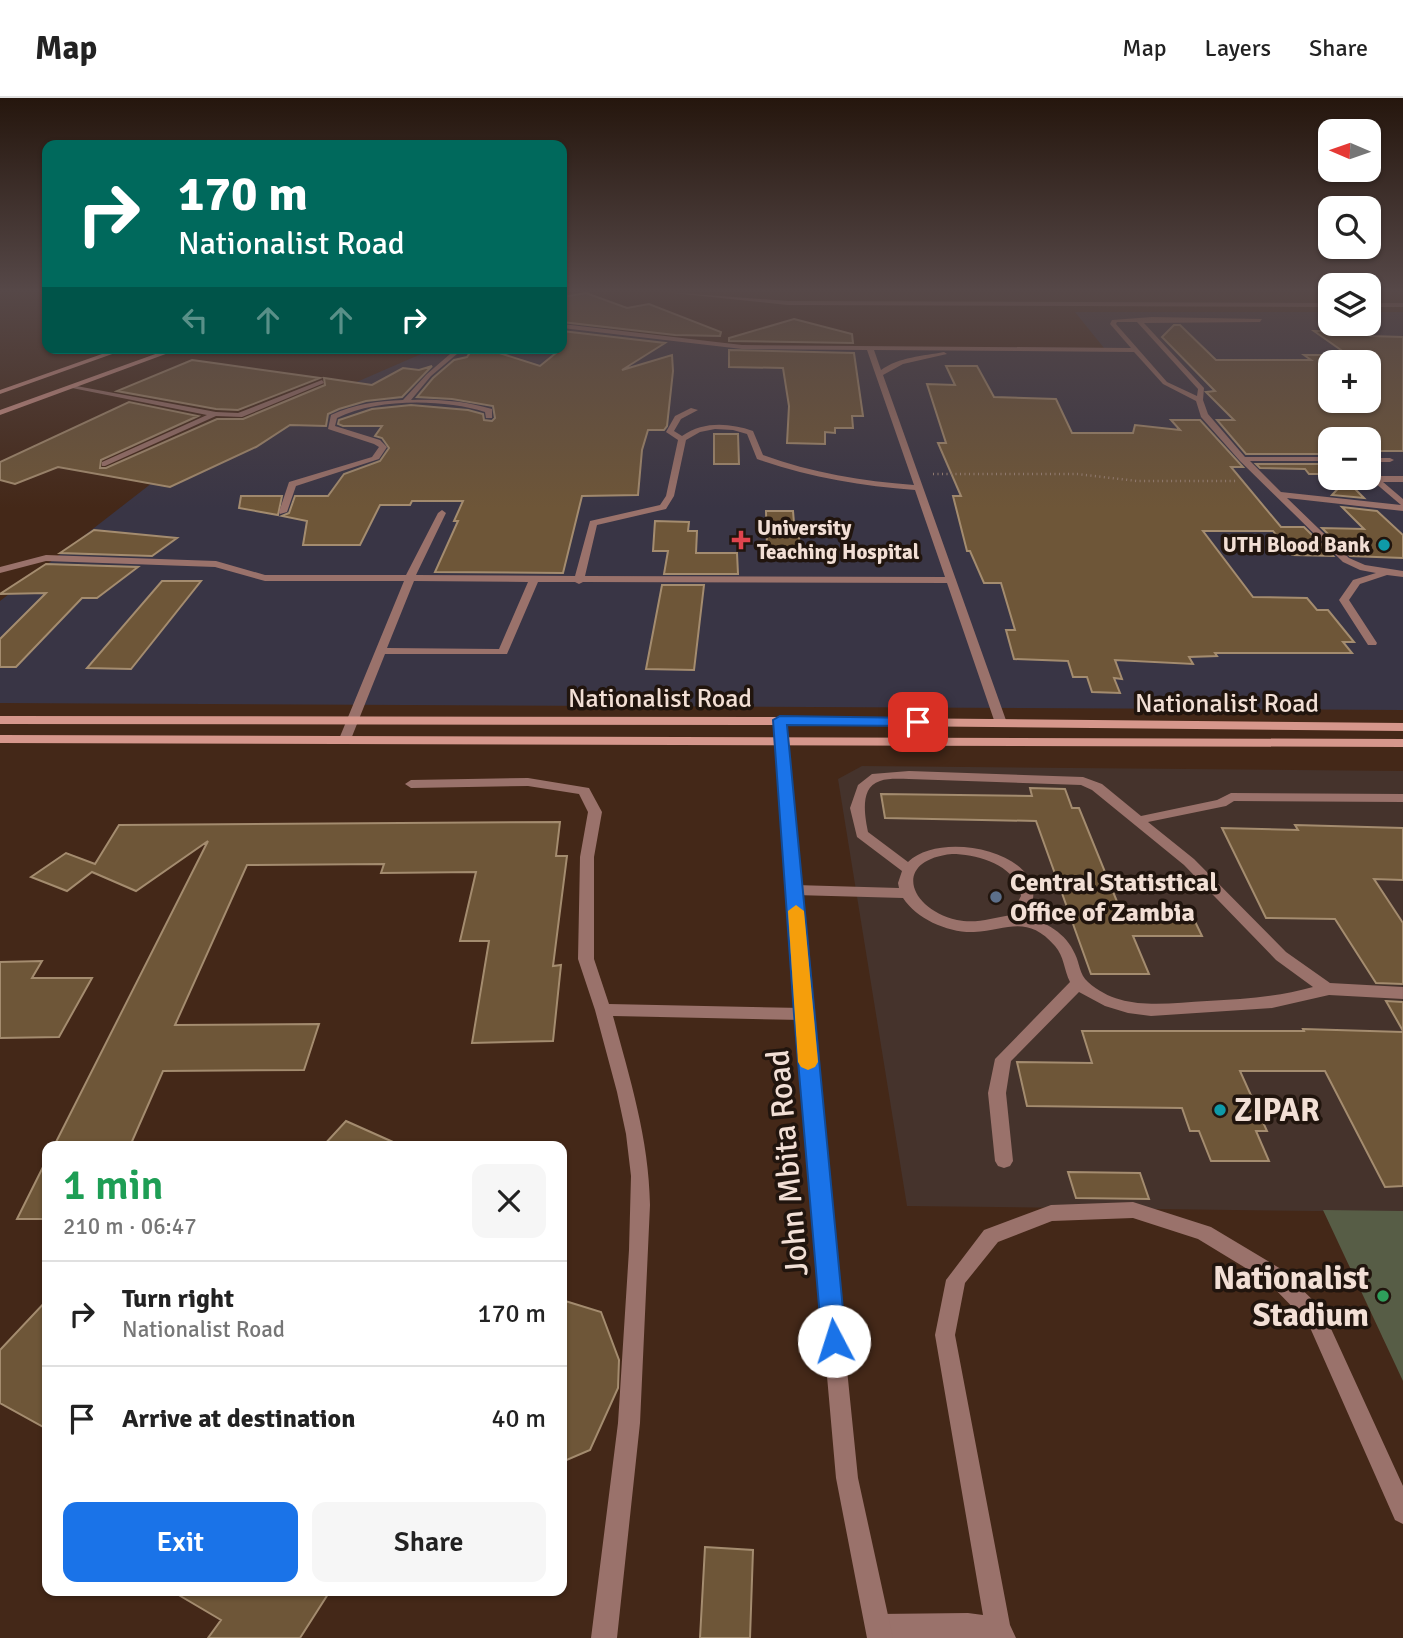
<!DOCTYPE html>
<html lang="en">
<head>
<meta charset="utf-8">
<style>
	:root { --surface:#fff; --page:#f6f6f6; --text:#222; --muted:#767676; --line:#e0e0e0; --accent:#1a73e8 }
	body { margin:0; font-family:Signika,sans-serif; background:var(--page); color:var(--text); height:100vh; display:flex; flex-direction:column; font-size:26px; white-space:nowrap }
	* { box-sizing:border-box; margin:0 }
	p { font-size:23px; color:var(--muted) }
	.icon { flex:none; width:38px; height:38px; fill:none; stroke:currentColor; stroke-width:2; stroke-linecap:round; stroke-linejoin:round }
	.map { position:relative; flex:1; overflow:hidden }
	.drawer { position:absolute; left:42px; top:1043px; width:525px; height:455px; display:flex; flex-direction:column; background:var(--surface); border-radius:14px; box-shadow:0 2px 5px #0004 }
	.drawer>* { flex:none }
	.guide { position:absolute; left:42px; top:42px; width:525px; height:214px; border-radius:14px; box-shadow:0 2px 5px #0004; background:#00695c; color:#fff; overflow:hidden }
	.needle { width:46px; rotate:272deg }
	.tools { position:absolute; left:1318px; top:21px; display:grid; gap:14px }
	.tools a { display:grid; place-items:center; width:63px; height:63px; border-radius:14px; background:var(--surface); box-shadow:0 2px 5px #0004; font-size:35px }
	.pin { position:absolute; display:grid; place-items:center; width:60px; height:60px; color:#fff; margin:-30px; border-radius:14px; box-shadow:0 4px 10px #0006 }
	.me { position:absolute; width:77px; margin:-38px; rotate:355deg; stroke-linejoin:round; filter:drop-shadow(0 0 5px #0008) }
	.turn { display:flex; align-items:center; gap:24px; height:147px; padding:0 21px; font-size:32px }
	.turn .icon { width:91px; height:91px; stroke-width:2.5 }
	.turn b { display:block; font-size:49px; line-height:60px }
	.lanes { display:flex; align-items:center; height:66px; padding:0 21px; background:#0003; justify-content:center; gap:35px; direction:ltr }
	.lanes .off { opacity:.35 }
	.round { display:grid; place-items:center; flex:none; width:74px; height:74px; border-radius:14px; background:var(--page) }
	.overview { display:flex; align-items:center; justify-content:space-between; height:119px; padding:0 21px }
	h1 { font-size:42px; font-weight:600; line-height:52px; color:#1e9e55 }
	.action { display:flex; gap:14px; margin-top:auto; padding:14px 21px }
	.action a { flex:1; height:80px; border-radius:14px; background:var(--accent); color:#fff; font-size:28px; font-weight:600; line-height:80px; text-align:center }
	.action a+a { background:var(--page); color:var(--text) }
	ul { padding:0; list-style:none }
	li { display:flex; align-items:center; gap:21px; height:105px; padding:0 21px; border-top:2px solid var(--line) }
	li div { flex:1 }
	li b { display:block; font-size:26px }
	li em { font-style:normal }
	header { display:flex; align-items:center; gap:42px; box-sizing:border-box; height:98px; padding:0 35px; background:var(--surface); border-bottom:2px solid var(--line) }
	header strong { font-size:33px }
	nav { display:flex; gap:38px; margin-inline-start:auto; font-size:24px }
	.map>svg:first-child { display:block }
	.commercial { fill:#45332c }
	.medical { fill:#393545; fill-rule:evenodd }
	.green { fill:#575d46 }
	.building { fill:#6e5638; stroke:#a48c6f; stroke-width:2; fill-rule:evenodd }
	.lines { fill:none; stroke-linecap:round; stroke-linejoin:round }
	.path { stroke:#998174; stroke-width:2.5; stroke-dasharray:1 3.5; stroke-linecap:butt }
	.service { fill:#9a726b; fill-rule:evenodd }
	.minor { fill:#9a726b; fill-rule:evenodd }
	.secondary { fill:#d6978c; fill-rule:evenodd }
	.route { fill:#1a73e8; stroke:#114b97; stroke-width:2 }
	.slow { fill:#f59e0b }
	.health-dot { fill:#e0444e; stroke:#21150e; stroke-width:2.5 }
	.culture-dot { fill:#0f9aa8; stroke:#21150e; stroke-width:2.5 }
	.service-dot { fill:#5c6f8a; stroke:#21150e; stroke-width:2.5 }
	.leisure-dot { fill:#2e9e5b; stroke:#21150e; stroke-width:2.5 }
	.labels { text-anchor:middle; stroke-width:7; stroke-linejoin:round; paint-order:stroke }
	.far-poi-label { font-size:21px; font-weight:bold; fill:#f2dfd5; stroke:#21150e; text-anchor:start }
	.street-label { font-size:26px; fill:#f2dfd5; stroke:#21150e }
	.poi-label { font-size:26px; font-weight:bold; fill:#f2dfd5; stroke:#21150e; text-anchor:start }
	.near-poi-label { font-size:32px; font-weight:bold; fill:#f2dfd5; stroke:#21150e; text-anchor:start }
	.near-street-label { font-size:32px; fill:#f2dfd5; stroke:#21150e }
</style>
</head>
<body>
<header>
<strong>Map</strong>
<nav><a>Map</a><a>Layers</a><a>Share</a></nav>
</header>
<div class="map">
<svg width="1403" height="1540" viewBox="0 0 1403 1540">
	<rect width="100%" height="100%" fill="#442818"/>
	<path class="commercial" d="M862 668 1403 673V1114L907 1108 838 681Z"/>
	<path class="medical" d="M1075 214H1330V226H1368L1369 214H1403V612L0 605V503L188 357 435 250H562V225L738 248 1104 250ZM1330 264H1368V303H1330ZM1330 341H1368V380H1330Z"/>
	<path class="green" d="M1323 1112 1403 1113V1283Z"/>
	<path class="building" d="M586 195 627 210 649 206 721 234 720 238 675 237 562 224V199Z
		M794 221 852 236 853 245 729 243V240Z
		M1174 227H1180L1216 262H1311L1304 257H1348L1314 233H1363L1370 238 1403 239V353H1370L1375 357H1368V341H1330V356H1246L1217 322H1234L1206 294 1215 293 1162 239ZM1330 264H1368V303H1330Z
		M562 233 665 245 622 272 672 257 673 273 667 328 664 332H648L642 352 638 397 582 398 563 475 435 474 458 423H454L463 403H412L410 407H380L360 447H303L307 423 282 418 289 415 295 398H328L344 376 380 363 389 350 382 340 375 338 382 328H343L338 326 339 322 372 311 411 307 468 312 483 316 484 322 492 323 495 320 493 308 452 301 417 299 433 280 454 262 467 259 473 250H484L540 268 562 250Z
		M729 252 854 255 863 318H852L853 330H835V335L825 334V346L787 345 789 308 783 270 729 269Z
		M192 262 221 266 320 280 238 312 216 311 117 293Z
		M432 268 402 299 366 303 339 311 328 316 326 328 290 327 256 349 170 389 58 369 15 386 0 382V364L129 304 198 318 101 362 100 370H106L217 321H243L325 287 324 280 372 287 403 270 419 272Z
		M946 268H977L994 299 1056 301 1072 335H1133L1135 327 1180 332 1171 322H1200L1243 369H1231L1281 429H1304L1333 458 1292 457 1273 433H1203L1253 499 1307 500 1317 512H1328L1354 544H1343L1352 555H1215L1217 558 1189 559 1193 566 1115 562 1122 581 1114 580 1120 595 1092 594 1087 579H1073L1068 563 1014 561 1006 532H1015L1001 485H984L970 453H967L953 398H961L938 345H946L927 286 955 287Z
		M714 336H738L739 366H714Z
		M1256 366H1330V376H1309L1305 371 1260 370Z
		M1346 382 1364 400 1332 397Z
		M241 398H282L278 417 239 410Z
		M1342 409 1377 413 1403 437V460L1350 458 1322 430 1364 431Z
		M766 413H793L794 425H798L800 452H767Z
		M655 423 689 424 688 433H697L696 455H737L738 476H664L668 453H653Z
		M94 432 177 440 152 458 60 455Z
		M46 466 138 469 97 500H82L16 569H0V541L46 495 0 496Z
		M162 483H201L131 571 87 570Z
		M662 487H704L694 572 646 571Z
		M1030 690 1065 691 1072 710H1079L1120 811H1189L1202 838H1133L1149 876H1091L1036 723 885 720 881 696 1032 698Z
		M560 724 556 758H567L553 868 561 867 553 943 472 945 489 843H460L476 774 381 775 384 766 247 767 175 927 319 926 304 972 163 973 130 1048H54L208 743 136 793 92 774 67 793 31 779 66 755 95 766 119 727Z
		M1295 727 1403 730V782L1374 781 1403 825V886L1376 885 1335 821 1266 820 1222 730 1298 732Z
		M42 863 32 880H92L59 939 0 940V864Z
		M1386 903 1403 904V933Z
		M1303 931 1403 934V1088L1385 1089 1325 973H1240L1267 1033H1256L1269 1063H1211L1199 1033H1190L1182 1010 1027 1008 1017 964 1092 965 1082 933H1304Z
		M346 1023 402 1048H323Z
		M47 1061V1121H17Z
		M1068 1074 1140 1075 1149 1101 1076 1100Z
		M47 1202V1331L0 1305V1252Z
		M562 1202 601 1214 619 1262 618 1290 590 1352 562 1364Z
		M705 1449 753 1452 750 1540H700Z
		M172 1493H330L300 1540H208L221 1522Z"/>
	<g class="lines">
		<path class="path" d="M933 376H1077L1137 383H1238"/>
		<path class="service" d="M1152 219 1262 221 1260 224 1144 225 1204 290 1203 302 1208 316 1245 359H1330V363H1250L1281 394 1401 407 1374 384 1379 378H1403V384H1383L1403 401V413L1287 400 1349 460 1365 467 1403 473V479L1387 477 1360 486 1349 502 1377 545 1376 547H1368L1339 502 1353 482 1376 475 1360 472 1343 464 1240 363 1201 319 1196 303 1163 286 1134 254 874 252 881 272C899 259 923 258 944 254L947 256 903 266 883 277 1007 625 1001 629 995 625 947 485 583 484 579 486 575 484H538L507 556H385L351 641 345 645 339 641 404 483H265L215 469 46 463 0 475V469L46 457 216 463 265 477H406L438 415 442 412 446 415 416 477 575 478 590 423 660 407 666 398 678 342 666 334 675 318 691 310 698 312 681 321 674 333 682 338C704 323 729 325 753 333L763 357C812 375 862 383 914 387L867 252 742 251 562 230V226L742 247 1131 250 1110 226 1112 222ZM1117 224H1137L1198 291 1197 298 1167 284 1116 226ZM715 331 733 332 747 336 757 361C809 379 861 388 915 392L945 479 585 478 597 427 666 411 674 398 686 342 700 334ZM414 483 528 484 499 551 387 550Z
			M457 250H464L431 278 411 302C438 301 465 303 492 311V320H486L485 314C444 301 377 300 337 320L335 328 380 342 387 349 379 361 296 388 287 414 280 416 279 414 289 384 372 359 379 349 374 346 328 331 331 317C354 306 378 303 403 302L427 276Z
			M322 282 324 285 242 319 216 318 105 368H102V364L207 317 67 289 71 287 216 314 238 315Z
			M1368 360H1390L1394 362 1390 364H1368Z
			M909 673 1083 679 1102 686 1141 718 1217 702 1231 695 1403 696V704L1234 703 1226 708 1148 724 1194 761 1286 854 1330 885 1403 889V901L1329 897 1272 910 1151 918 1128 915 1105 908 1079 894 1011 963 1006 995 1013 1063 1010 1068 1004 1070 998 1068 995 1063 988 995 995 961 1070 884C1064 872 1064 858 1055 848 1027 816 1008 832 974 834 948 835 917 821 903 800L795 797 788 792 795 787 899 790 898 785 902 773 857 739 850 710 858 687 872 676ZM909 681 1081 687 1092 692 1184 767 1276 862 1313 889C1277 899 1244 901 1207 903 1167 905 1121 914 1088 884 1079 876 1080 866 1075 856 1066 835 1046 824 1025 819 1066 760 945 728 908 764L868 734C865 719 859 689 880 683 888 680 900 681 909 681ZM952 756C978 756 1018 768 1021 798L1011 817C992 820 976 826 957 822 908 811 892 762 952 756Z
			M528 680 589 690 602 714 594 759V861L609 906 803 910 809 912 811 916 809 920 803 922 613 918C630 981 649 1041 650 1107L640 1325 617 1540H591L618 1325 629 1152 631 1078 626 1036 617 994 595 912 578 861 580 759 588 714 579 696 528 688 411 690 405 686 411 682Z
			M1133 1104 1211 1129 1281 1171 1322 1211 1403 1388V1426L1395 1422 1308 1225 1267 1183 1198 1141 1133 1120 1052 1123 998 1144 965 1185 955 1237 1010 1527 1016 1540H877L869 1537 866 1528 869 1519 878 1516 968 1515 983 1517 935 1237 946 1182 984 1132 1051 1107Z"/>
		<path class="minor" d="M664 194 788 203 1330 205V209L788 207Z
			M1368 205H1403V209H1368Z
			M780 619 786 623 811 916 858 1380 893 1540H867L836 1380 795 916 774 623Z"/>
		<path class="secondary" d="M119 250H129L0 296V292Z
			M172 250H182L0 317V312Z
			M0 618 780 619 1403 625V633L780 627 0 626Z
			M0 637 1403 641V649L0 645Z"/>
	</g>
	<linearGradient id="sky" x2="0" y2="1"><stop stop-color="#25160d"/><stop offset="0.47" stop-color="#564848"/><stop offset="1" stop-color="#564848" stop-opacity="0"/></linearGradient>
	<rect width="1403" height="410" fill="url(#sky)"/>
	<path class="route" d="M780 618 918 620 925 624 918 628 787 627 846 1243 842 1251 834 1254 825 1251 822 1243 794 916 773 622Z"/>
	<path class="slow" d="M796 807 804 813 818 964 815 969 808 972 801 969 798 964 788 813Z"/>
	<path class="health-dot" d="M737.5 431.5h7v7h7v7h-7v7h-7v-7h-7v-7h7z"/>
	<g class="culture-dot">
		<circle cx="1384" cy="447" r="7"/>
		<circle cx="1220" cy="1012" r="7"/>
	</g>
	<circle class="service-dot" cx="996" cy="799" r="7"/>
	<circle class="leisure-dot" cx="1383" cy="1198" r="7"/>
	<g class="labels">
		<g class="far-poi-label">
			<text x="757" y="437">University<tspan x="757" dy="24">Teaching Hospital</tspan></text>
			<text x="1370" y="454" text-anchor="end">UTH Blood Bank</text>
		</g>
		<g class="street-label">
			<text x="660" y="609">Nationalist Road</text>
			<text x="1227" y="614">Nationalist Road</text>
		</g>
		<g class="poi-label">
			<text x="1010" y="793">Central Statistical<tspan x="1010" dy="30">Office of Zambia</tspan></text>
		</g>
		<g class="near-poi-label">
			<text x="1234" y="1023">ZIPAR</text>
			<text x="1369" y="1191" text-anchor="end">Nationalist<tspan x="1369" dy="37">Stadium</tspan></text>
		</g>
		<g class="near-street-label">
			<text transform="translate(787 1065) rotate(-95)" y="11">John Mbita Road</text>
		</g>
	</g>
</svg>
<div class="tools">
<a><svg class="needle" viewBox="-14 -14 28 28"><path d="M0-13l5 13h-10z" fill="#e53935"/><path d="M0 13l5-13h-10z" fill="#767676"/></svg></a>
<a><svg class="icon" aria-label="search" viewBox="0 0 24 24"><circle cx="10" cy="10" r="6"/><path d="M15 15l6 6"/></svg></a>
<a><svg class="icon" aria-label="layers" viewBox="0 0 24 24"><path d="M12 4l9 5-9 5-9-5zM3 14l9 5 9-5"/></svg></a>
<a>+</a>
<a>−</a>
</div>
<div class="pin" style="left:918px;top:624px;background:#d93025"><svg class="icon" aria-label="arrive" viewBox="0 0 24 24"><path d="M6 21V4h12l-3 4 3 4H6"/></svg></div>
<svg class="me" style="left:834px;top:1243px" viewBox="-20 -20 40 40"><circle r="19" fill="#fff"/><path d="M0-13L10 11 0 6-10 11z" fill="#1a73e8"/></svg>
<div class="guide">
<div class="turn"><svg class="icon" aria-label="right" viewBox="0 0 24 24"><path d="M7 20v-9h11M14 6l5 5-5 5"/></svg><div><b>170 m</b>Nationalist Road</div></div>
<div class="lanes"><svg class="icon off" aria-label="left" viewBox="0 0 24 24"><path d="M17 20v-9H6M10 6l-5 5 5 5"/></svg><svg class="icon off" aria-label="ahead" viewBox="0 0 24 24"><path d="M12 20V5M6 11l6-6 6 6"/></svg><svg class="icon off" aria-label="ahead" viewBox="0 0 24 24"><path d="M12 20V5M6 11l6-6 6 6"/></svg><svg class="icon" aria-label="right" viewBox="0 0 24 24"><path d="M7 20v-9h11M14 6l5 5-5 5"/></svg></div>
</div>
<section class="drawer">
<div class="overview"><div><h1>1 min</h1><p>210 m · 06:47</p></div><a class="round"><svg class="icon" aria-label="close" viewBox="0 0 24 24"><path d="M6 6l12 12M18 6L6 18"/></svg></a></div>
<ul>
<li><svg class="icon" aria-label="right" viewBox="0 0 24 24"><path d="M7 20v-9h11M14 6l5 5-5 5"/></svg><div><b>Turn right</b><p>Nationalist Road</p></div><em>170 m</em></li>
<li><svg class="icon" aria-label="arrive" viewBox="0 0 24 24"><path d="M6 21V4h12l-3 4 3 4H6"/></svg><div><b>Arrive at destination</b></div><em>40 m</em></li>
</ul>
<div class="action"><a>Exit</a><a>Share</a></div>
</section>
</div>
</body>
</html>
